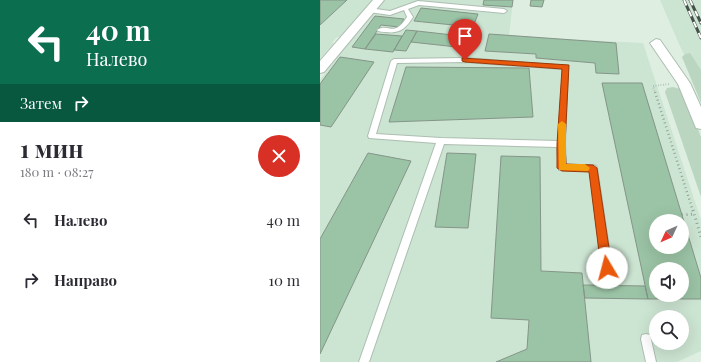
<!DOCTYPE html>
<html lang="ru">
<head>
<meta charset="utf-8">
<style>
	:root { --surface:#fff; --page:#f2f2f3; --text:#2b2b33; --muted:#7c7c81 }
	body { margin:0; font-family:"Playfair Display",serif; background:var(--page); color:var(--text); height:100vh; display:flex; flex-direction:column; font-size:15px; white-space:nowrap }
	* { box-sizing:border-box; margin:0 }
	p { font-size:13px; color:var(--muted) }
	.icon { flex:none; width:22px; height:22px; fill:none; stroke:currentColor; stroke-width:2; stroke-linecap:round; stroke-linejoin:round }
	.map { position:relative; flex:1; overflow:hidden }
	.sheet { display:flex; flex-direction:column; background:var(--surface); width:320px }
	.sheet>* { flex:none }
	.banner { background:#0b6e4f; color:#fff; overflow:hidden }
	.needle { width:26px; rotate:226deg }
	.controls { position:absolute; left:329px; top:214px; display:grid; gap:8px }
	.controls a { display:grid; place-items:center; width:40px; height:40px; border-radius:50%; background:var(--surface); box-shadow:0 4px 16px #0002; font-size:20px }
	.pin { position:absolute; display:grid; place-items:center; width:34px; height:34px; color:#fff; margin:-41px -17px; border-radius:50% 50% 50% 0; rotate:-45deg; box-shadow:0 0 4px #0007 }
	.pin .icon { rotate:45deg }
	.me { position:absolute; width:44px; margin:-22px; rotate:352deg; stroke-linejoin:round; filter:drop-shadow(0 0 3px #0008) }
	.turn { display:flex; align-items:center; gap:14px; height:84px; padding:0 20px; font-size:18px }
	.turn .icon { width:52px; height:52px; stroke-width:2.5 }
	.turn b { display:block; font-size:28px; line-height:34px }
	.then { display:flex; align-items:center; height:38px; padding:0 20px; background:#0003; gap:8px; font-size:15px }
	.round { display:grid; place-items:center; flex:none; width:42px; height:42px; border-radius:21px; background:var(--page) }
	.headline { display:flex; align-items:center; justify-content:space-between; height:68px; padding:0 20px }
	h1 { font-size:24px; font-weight:700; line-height:30px }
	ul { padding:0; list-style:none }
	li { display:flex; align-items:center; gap:12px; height:60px; padding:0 20px }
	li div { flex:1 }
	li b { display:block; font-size:15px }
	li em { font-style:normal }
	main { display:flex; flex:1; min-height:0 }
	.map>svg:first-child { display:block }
	.built { fill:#cce4d2; fill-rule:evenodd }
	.green { fill:#bad6c0 }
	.building { fill:#9bc3a5; stroke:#859589; fill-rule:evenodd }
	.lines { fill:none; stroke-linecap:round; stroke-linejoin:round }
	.service-casing { stroke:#adbeb1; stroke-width:2 }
	.minor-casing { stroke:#adbeb1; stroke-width:2 }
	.path-far2 { stroke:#96a399; stroke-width:2; stroke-dasharray:0.5 2; stroke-linecap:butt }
	.path-far1 { stroke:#96a399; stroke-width:2.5; stroke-dasharray:1 3; stroke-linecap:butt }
	.path { stroke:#96a399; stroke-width:3; stroke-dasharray:1 3.5; stroke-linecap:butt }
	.service { fill:#fff; fill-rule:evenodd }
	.minor { fill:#fff; fill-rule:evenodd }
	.rail-casing { stroke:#47514a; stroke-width:3 }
	.rail { stroke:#fff; stroke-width:2; stroke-dasharray:6; stroke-linecap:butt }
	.route { fill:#ea580c; stroke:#983908 }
	.slow { fill:#f59e0b }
</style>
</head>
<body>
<main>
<section class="sheet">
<div class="banner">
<div class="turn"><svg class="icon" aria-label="left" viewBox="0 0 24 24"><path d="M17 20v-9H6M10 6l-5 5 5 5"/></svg><div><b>40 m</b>Налево</div></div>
<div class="then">Затем<svg class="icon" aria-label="right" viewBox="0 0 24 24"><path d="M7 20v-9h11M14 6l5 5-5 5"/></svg></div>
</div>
<div class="headline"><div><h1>1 мин</h1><p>180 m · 08:27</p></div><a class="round" style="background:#d93025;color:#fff"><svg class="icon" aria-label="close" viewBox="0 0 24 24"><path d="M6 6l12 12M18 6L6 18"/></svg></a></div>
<ul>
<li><svg class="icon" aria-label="left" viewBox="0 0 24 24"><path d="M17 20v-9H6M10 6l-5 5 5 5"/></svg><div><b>Налево</b></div><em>40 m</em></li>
<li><svg class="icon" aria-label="right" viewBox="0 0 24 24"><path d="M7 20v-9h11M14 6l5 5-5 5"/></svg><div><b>Направо</b></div><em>10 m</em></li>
</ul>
</section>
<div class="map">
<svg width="381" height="362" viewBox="0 0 381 362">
	<rect width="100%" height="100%" fill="#deefe2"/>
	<path class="built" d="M0 0H54L20 37H17L14 40 12 43H14L0 59Z
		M65 0H193L189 36 323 43 381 220V351L357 362H0V80L53 11ZM336 221H362V247H336ZM336 269H362V295H336ZM336 317H362V343H336Z
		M340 0H381V89L359 44Z"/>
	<path class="green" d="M370 53 381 70V103L362 57 365 54Z
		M353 87 360 89 364 93 381 137V197L345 92 347 88Z"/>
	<path class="building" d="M0 0H27L0 25Z
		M164 0H193L192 7 163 5Z
		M211 0H224L222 7 210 6Z
		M101 8 158 14 153 27 94 21Z
		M55 16 84 19 79 27 61 25 45 49 32 47Z
		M86 30 97 31 86 51 74 50Z
		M97 31 151 37 146 48 91 42Z
		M56 34 82 36 73 52 45 49Z
		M169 34 296 43 299 74 276 73 275 63 216 58V54L165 51Z
		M20 57 54 62 11 127 0 125V84Z
		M86 67 209 68 213 117 69 122Z
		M282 83H322L381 278V299H328ZM336 221H362V247H336ZM336 269H362V295H336Z
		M48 153 91 161 0 354V239Z
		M127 153 156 154 148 228 115 227Z
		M181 156 220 157 221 271 262 273 271 362H176L207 349 209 320 171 318Z
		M263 285 325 286 328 299 265 298Z"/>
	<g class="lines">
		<g class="service-casing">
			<path id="service" d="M98 1 184 9 187 11 184 13 99 5 88 9 93 17C86 28 80 34 66 32 63 32 60 32 57 30 69 22 73 39 87 17L84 10 70 15 49 12 46 10 49 8 70 11Z
				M145 58 248 66 245 144 246 165H273L276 166 277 168 292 268 290 271 287 273 284 271 282 268 270 171 239 170 237 147 124 144 49 362H39L116 143 49 138 48 136 71 61 74 59ZM145 62 243 69 238 141 121 138 56 134 77 63Z
				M326 334 330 335 336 362H326L321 339 322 335Z"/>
		</g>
		<g class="minor-casing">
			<path id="minor" d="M53 0H64L4 72 0 73V61Z
				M336 39 340 40 370 83 381 107V129L376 128 358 84 330 43Z"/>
		</g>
		<path class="path-far2" d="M335 93 333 86 350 84"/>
		<path class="path-far1" d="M335 92 373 211"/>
		<path class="path" d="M373 210 381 237
			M362 215 374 214"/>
		<use href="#service" class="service"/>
		<use href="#minor" class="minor"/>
		<g class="rail-casing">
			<path id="rail" d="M364 0 381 38
				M370 0 381 23"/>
		</g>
		<use href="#rail" class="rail"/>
	</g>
	<path class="route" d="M142 58 249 65 245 144 246 164 273 165 277 168 292 268 291 272 287 273 283 272 281 268 269 172 242 171 237 168V144L242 69 145 62 142 61Z"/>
	<path class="slow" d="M242 121 246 124V164H265L270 168 268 171 239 170 238 124Z"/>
</svg>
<div class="controls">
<a><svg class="needle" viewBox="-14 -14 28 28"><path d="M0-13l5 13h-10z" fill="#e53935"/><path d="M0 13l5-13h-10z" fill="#7c7c81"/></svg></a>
<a><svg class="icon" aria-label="sound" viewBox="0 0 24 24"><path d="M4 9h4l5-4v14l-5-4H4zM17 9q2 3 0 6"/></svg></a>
<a><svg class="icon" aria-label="search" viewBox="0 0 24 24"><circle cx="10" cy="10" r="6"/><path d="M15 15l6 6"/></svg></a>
</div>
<div class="pin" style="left:145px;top:60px;background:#d93025"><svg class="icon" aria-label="arrive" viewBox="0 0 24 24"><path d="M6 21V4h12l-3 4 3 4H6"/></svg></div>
<svg class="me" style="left:287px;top:268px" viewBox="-20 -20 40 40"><circle r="19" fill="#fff"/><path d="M0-13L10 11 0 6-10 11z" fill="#ea580c"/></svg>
</div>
</main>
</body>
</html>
